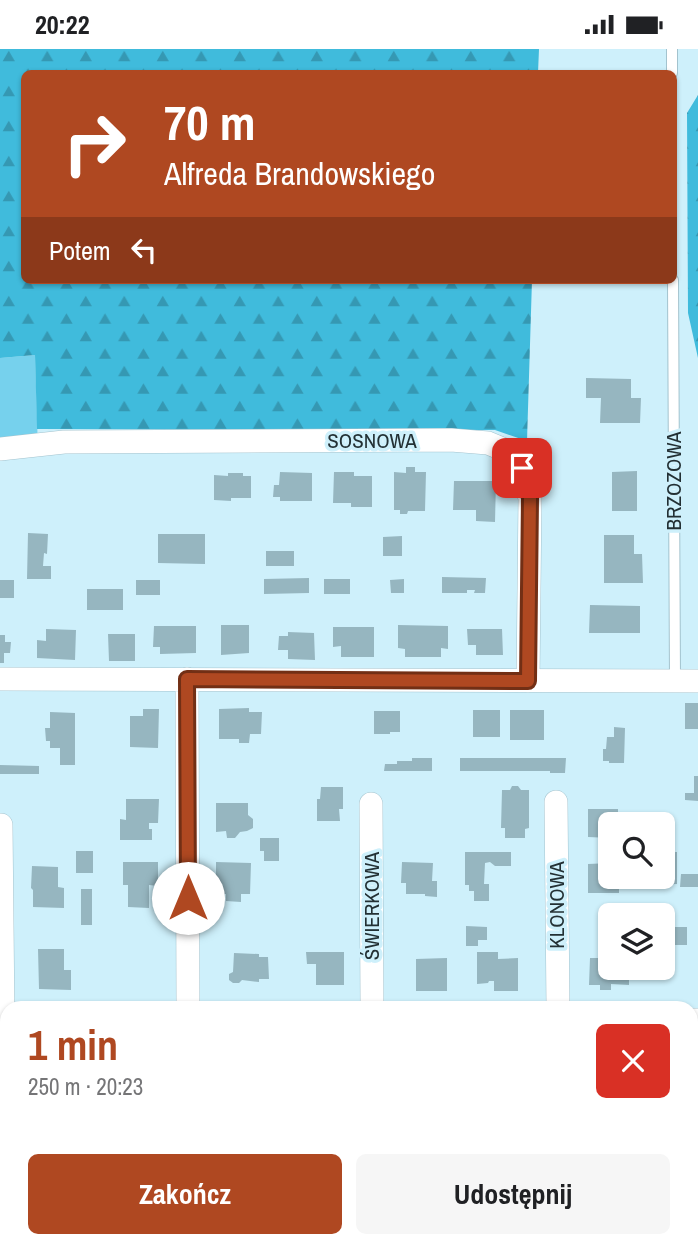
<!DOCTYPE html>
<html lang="pl">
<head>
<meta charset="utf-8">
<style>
	:root { --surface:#fff; --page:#f6f6f6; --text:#202124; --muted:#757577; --accent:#af4821 }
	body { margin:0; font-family:"Archivo Narrow",sans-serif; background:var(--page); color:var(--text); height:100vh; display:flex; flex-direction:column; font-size:26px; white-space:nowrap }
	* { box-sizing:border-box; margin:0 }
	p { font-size:23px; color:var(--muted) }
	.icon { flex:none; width:38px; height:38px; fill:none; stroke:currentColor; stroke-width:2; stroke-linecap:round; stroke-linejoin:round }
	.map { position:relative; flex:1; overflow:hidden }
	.panel { position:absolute; left:0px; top:952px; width:698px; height:247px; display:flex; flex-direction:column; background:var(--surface); border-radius:21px 21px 0 0; box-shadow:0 2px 5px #0004 }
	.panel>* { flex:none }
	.hud { position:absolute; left:21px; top:21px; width:656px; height:214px; border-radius:10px; box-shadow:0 2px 5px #0004; background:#af4821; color:#fff; overflow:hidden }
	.fabs { position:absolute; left:598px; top:763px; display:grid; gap:14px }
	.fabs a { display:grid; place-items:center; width:77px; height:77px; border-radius:10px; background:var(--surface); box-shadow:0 2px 5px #0004; font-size:35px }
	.pin { position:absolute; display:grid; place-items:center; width:60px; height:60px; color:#fff; margin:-30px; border-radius:14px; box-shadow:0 4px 10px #0006 }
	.me { position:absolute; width:77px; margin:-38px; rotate:0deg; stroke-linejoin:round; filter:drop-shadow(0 0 5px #0008) }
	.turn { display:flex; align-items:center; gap:24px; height:147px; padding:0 28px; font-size:32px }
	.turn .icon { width:91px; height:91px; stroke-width:2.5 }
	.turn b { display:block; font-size:49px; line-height:60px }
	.then { display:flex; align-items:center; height:66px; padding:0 28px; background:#0003; gap:14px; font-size:26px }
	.round { display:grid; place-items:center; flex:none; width:74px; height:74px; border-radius:10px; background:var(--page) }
	.overview { display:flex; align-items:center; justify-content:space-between; height:119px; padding:0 28px }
	h1 { font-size:42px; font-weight:800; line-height:52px; color:var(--accent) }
	.action { display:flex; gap:14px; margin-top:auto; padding:14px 28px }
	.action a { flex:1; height:80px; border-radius:10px; background:var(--accent); color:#fff; font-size:28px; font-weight:800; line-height:80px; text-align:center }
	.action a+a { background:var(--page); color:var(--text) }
	.status { display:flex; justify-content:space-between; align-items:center; height:49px; padding:0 35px; background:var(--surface); direction:ltr }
	.status svg { height:19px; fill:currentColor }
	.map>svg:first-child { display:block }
	.grass { fill:#76d1ed }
	.forest { fill:url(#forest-firs) }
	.building { fill:#96b6c0 }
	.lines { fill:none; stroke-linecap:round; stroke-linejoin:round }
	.service-casing { stroke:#a3c3ce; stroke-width:12 }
	.minor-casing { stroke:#a3c3ce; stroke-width:24 }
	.service { stroke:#fff; stroke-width:10 }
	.minor { stroke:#fff; stroke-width:23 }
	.route-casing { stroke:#722f15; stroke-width:18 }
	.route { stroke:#af4821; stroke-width:12 }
	.labels { text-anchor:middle; stroke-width:7; stroke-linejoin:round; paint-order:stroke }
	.street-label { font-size:21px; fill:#233034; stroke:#cef0fb }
</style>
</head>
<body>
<div class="status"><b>20:22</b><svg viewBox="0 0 49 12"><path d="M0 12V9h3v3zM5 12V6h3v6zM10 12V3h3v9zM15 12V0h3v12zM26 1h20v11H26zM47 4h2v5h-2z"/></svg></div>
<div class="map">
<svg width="698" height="1198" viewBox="0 0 698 1198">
	<defs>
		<pattern id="forest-firs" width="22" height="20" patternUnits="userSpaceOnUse" patternTransform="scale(1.75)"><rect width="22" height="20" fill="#40bbdc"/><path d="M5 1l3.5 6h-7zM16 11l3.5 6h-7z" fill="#3598b3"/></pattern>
	</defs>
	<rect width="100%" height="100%" fill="#cef0fb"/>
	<path class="grass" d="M35 306 38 402 0 403V309Z"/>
	<path class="forest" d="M0 0H539L538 24H24V231H532L527 392 495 381 37 380 35 306 0 309Z
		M698 46V309L688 264 687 64Z"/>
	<path class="building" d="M586 329 631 330V349H641L640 374H600L601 349H586Z
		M406 418H415V423H426L425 462H408L407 465H400V461H394V423L406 424Z
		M637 422V462H612V423Z
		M280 423 312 424V452H280V448H273L274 436H279Z
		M334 423H354V427H372V458H351V454H333Z
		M228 424H243V427H251V449H231V452L214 451V426L228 427Z
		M454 432H496L495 473 476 472V461H453Z
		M28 484 48 485 47 505 44 504 43 517H51V530H27Z
		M158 485H205V515L158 514Z
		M604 486H634V505H642L643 534H604Z
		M402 487V507H383V488Z
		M266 502H294V517H266Z
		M442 528 486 529 485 544H474L475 541H467V544H442Z
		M309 529V544L264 545V530Z
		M324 530H350V545H324Z
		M404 530V544H391L390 531Z
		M0 531H14V549H0Z
		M136 531H160V546H136Z
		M87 540H123V561H87Z
		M590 556 640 557V584H589Z
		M221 576H249V604L221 606Z
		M398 576 448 577V600L441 599V608H405V600L398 599Z
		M154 577H196V604L160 605V598H153Z
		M333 578H374V608H341V597L333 598Z
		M46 580 76 581 75 611 37 609V591L46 592Z
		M467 580H502L503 606H476V596H468Z
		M288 583 314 584 315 611 288 610V601H278L279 587H288Z
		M108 585H135V612H109Z
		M0 586H5V593H11L10 604H4V614H0Z
		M685 654H698V680H685Z
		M249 659V663H262L261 685H250L249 694H239V690H219V660Z
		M143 660H159L158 699 130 698V667H143Z
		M473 661H500V688H473Z
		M510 661H544V691H510Z
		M374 662H400V683H390V685H374Z
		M50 663 75 664V716H60V699H50V692H46L45 679H50Z
		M614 678 625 679 624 714H609V712H603V700H606L607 688H614Z
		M412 709H432V722H384L385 715H397V712H412Z
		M460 709H566L565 724H550V722H460Z
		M0 716 39 717V725H0Z
		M694 727H698V752L685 751V744H694Z
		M512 737H518L521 741H529V779L525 780V789H505V779H501L502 741H510Z
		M321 738H343V760H339L340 772H317V750H320Z
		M126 750H159L158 774H149V780H152V791H120V770L126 771Z
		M216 754H248V766L253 770V779L247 782 240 783 235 789H227L226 782 216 783Z
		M588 760H618V775H611V789L588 788Z
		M260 789H279V812H264V802H260Z
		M76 802H93V824H76Z
		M465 803H511V817H495L490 813 485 814 484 835H489V852H474V842H469V836H465Z
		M663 803H677V835L654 836V828H663Z
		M123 813H158V837L149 836V859L128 858V836H123Z
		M216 813 251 814 250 845H241V853L226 852V845H216Z
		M402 813 433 814 432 832H437V848L425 847V845H406V834H401Z
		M611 814V828H619V844H588V815Z
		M32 817 58 818V838L64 839V859L33 858V841L31 839Z
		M681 825H698V838H680Z
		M81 840H92V876H81Z
		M466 877 487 878V891H478V897H466Z
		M665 878H687V896H665Z
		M38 900H64V921H71V941L39 940Z
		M306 903H344V936H316V915H307Z
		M477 903H498V910L518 909V942H494V932H489L488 934 477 935Z
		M600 903H611V919H629V936L611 935V941H600V936H589L590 909H600Z
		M234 904 259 905V908H268L269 930H259V933L242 931 239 934H233L229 931V925L233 923Z
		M447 909V942H416V910Z
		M691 1005H698V1036H691Z
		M691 1090H698V1120H691Z"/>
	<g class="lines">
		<g class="service-casing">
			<path id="service" d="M672 0V24
				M673 231 675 632"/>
		</g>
		<g class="minor-casing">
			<path id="minor" d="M0 400 64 393 451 391 488 394 507 402 521 419 530 449 528 632
				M0 630 698 632
				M187 630 188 959
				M556 753 558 959
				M371 755 372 959
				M1 776 3 970
				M691 971H698
				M691 1146H698"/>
		</g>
		<use href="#service" class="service"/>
		<use href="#minor" class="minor"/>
	</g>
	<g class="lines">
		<g class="route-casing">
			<path id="route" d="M188 849 187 630 528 632 530 449 522 419"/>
		</g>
		<use href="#route" class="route"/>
	</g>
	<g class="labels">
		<g class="street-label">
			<text x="372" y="399">SOSNOWA</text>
			<text transform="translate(674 432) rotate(-90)" y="7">BRZOZOWA</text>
			<text transform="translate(557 856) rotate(-90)" y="7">KLONOWA</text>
			<text transform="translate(372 857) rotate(-90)" y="7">ŚWIERKOWA</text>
		</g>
	</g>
</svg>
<div class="fabs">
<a><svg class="icon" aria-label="search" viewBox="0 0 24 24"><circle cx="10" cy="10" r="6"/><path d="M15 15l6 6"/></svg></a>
<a><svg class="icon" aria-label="layers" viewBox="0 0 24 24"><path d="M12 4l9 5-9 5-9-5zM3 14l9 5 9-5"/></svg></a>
</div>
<div class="pin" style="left:522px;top:419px;background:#d93025"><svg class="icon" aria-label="arrive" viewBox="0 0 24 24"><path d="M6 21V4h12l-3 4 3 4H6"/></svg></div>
<svg class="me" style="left:188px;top:849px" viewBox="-20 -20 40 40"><circle r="19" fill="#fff"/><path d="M0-13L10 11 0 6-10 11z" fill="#af4821"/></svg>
<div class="hud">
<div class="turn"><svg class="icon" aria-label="right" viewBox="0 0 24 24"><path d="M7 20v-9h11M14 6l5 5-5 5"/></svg><div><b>70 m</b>Alfreda Brandowskiego</div></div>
<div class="then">Potem<svg class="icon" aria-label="left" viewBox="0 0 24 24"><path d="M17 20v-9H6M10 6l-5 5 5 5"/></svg></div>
</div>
<section class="panel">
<div class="overview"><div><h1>1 min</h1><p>250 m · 20:23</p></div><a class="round" style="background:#d93025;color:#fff"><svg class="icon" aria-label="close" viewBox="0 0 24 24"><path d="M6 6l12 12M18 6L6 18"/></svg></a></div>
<div class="action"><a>Zakończ</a><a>Udostępnij</a></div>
</section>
</div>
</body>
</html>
